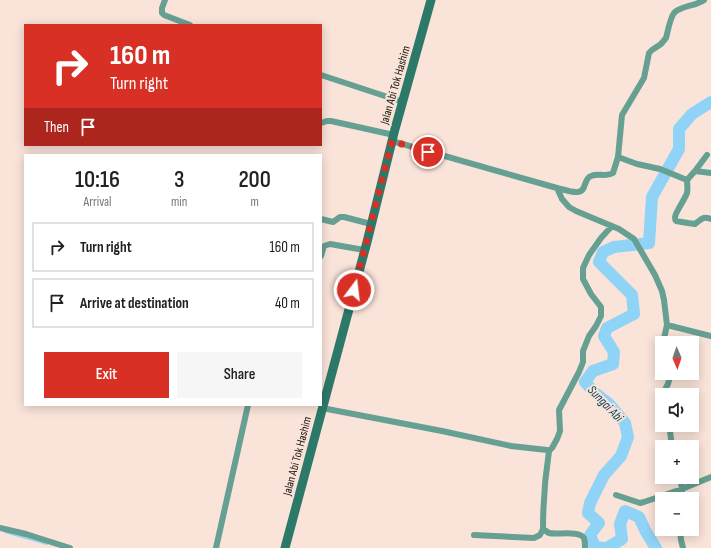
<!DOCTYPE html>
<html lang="en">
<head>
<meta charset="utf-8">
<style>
	:root { --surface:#fff; --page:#f6f6f6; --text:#222; --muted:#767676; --line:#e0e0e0; --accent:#d93025 }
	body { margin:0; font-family:"Sofia Sans Condensed",sans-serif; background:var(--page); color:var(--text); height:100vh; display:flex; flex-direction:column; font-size:15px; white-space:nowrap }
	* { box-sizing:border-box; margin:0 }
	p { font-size:13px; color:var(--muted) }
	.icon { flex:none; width:22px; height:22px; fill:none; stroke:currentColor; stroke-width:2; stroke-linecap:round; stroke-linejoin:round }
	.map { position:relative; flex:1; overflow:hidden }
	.details { position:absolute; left:24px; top:154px; width:298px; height:252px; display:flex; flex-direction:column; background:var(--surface); border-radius:0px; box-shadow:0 2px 10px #0003 }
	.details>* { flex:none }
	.banner { position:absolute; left:24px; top:24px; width:298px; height:122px; border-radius:0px; box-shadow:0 2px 10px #0003; background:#d93025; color:#fff; overflow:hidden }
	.needle { width:26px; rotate:178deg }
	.buttons { position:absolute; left:655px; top:336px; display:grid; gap:8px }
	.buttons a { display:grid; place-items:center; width:44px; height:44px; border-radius:0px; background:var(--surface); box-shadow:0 2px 10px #0003; font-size:20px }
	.pin { position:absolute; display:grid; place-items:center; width:34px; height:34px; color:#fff; margin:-17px; border:2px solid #fff; border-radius:50%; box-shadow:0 1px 4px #0007 }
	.me { position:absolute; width:44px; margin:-22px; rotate:15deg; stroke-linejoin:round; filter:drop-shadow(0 0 3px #0008) }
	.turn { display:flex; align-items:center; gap:14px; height:84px; padding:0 20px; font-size:18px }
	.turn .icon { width:52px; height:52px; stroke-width:2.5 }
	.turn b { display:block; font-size:28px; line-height:34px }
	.then { display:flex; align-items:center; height:38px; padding:0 20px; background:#0003; gap:8px; font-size:15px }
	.eta { display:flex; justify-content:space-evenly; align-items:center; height:68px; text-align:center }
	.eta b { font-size:24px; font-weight:600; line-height:28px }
	.action { display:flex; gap:8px; margin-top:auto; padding:8px 20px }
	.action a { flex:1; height:46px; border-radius:0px; background:var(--accent); color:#fff; font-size:16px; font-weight:600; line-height:46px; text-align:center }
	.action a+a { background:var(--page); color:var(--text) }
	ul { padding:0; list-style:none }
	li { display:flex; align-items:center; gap:12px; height:50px; margin:0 8px 6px; padding:0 12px; border:2px solid var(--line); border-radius:0px }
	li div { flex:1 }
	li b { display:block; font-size:15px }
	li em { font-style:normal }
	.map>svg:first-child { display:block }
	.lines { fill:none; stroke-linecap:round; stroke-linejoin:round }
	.stream { stroke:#8fd3f7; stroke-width:2 }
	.river { stroke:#8fd3f7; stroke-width:12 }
	.minor { stroke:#66a092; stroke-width:6 }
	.secondary { stroke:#2d7969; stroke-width:9 }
	.route { stroke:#d93025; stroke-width:7; stroke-dasharray:0 12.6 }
	.labels { text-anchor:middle; stroke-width:4; stroke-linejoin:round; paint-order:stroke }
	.street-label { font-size:12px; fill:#1e1713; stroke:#fae3d9 }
	.water-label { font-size:13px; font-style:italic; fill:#054159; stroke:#fae3d9 }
</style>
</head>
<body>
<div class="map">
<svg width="711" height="548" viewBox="0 0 711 548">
	<rect width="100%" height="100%" fill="#fae3d9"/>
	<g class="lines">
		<path class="stream" d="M5 532 47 544"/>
		<path class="river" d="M604 548 595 547 590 535 599 523 588 513 590 503 604 475 621 456 628 437 625 423 610 405 595 393 585 382 593 371 613 364 614 352 604 336 607 328 634 314 632 295 599 262 603 252 614 247 641 244 649 243 652 197 679 149V129L692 114 711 102
			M607 548 622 539 620 524 625 511 639 517 646 532 656 548"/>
		<path class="minor" d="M165 0 162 8V13L164 15 190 25
			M321 75 403 102
			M321 123 327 121H331L394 135
			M392 141 557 188 562 199 569 207 576 211 619 229 634 239 655 275 662 291 664 300 667 325 663 343
			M618 157 637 164 660 169 687 180 695 171 707 155
			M695 171 711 173
			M687 180C687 184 688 189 687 193 685 199 675 213 675 217 675 219 675 220 676 221L688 223 695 224C702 219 702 216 711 219
			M557 188C563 189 572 193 578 192 587 191 583 179 591 176 598 173 606 177 613 173L618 157 622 115 644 78 649 53 652 50 661 44 666 38C668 31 670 18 674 13 680 6 696 6 704 0
			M321 219 333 222 340 217H344L371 224
			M321 256 324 246 330 244 364 250
			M667 325 711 336
			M662 395 668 384 671 373
			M662 395C658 403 658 407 662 414
			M322 408 442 431 511 446 547 450 549 451C545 477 543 503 543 529 545 530 547 532 549 533 557 535 579 530 584 538 585 541 585 545 585 548
			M667 425 670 431 672 447
			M549 451 552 448 557 439 560 431 559 410 579 372 583 362V351L589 336 596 326 601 316V307L591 294 583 279V268L589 255 601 238 612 226
			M680 477 682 489V499
			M616 495 640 503 644 502 682 489 711 477
			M0 528 26 534 70 548
			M680 529 681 540 683 548
			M474 535 534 538 540 535 543 529
			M216 548 248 405"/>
		<path class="secondary" d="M285 548 367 242 395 129 431 0"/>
	</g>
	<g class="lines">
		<path class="route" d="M354 290 392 141 428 152"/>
	</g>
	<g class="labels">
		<g class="street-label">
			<text transform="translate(395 85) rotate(-74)" y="4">Jalan Abi Tok Hashim</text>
			<text transform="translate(297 456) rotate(-75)" y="4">Jalan Abi Tok Hashim</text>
		</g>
		<g class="water-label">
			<text transform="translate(606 403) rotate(46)" y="5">Sungai Abi</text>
		</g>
	</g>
</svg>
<div class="buttons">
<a><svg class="needle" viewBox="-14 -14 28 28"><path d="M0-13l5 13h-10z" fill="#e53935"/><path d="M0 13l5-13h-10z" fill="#767676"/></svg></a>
<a><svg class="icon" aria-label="sound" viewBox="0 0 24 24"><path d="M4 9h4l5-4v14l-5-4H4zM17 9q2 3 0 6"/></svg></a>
<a>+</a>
<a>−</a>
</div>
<div class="pin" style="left:428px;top:152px;background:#d93025"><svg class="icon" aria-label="arrive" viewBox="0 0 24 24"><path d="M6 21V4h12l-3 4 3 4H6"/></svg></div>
<svg class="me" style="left:354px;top:290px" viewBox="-20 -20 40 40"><circle r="17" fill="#d93025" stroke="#fff" stroke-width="3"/><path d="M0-11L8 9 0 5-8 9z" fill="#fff"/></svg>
<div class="banner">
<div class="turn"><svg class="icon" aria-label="right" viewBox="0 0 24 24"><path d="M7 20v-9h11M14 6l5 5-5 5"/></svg><div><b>160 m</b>Turn right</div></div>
<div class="then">Then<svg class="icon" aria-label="arrive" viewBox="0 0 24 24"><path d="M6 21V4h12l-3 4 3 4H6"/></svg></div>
</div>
<section class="details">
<div class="eta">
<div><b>10:16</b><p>Arrival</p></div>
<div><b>3</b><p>min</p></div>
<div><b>200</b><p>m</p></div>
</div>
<ul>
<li><svg class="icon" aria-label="right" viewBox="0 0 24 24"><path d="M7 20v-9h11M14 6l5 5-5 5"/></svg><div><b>Turn right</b></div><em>160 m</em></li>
<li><svg class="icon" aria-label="arrive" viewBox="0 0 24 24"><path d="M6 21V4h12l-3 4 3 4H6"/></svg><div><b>Arrive at destination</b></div><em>40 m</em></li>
</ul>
<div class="action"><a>Exit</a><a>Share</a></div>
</section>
</div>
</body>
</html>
